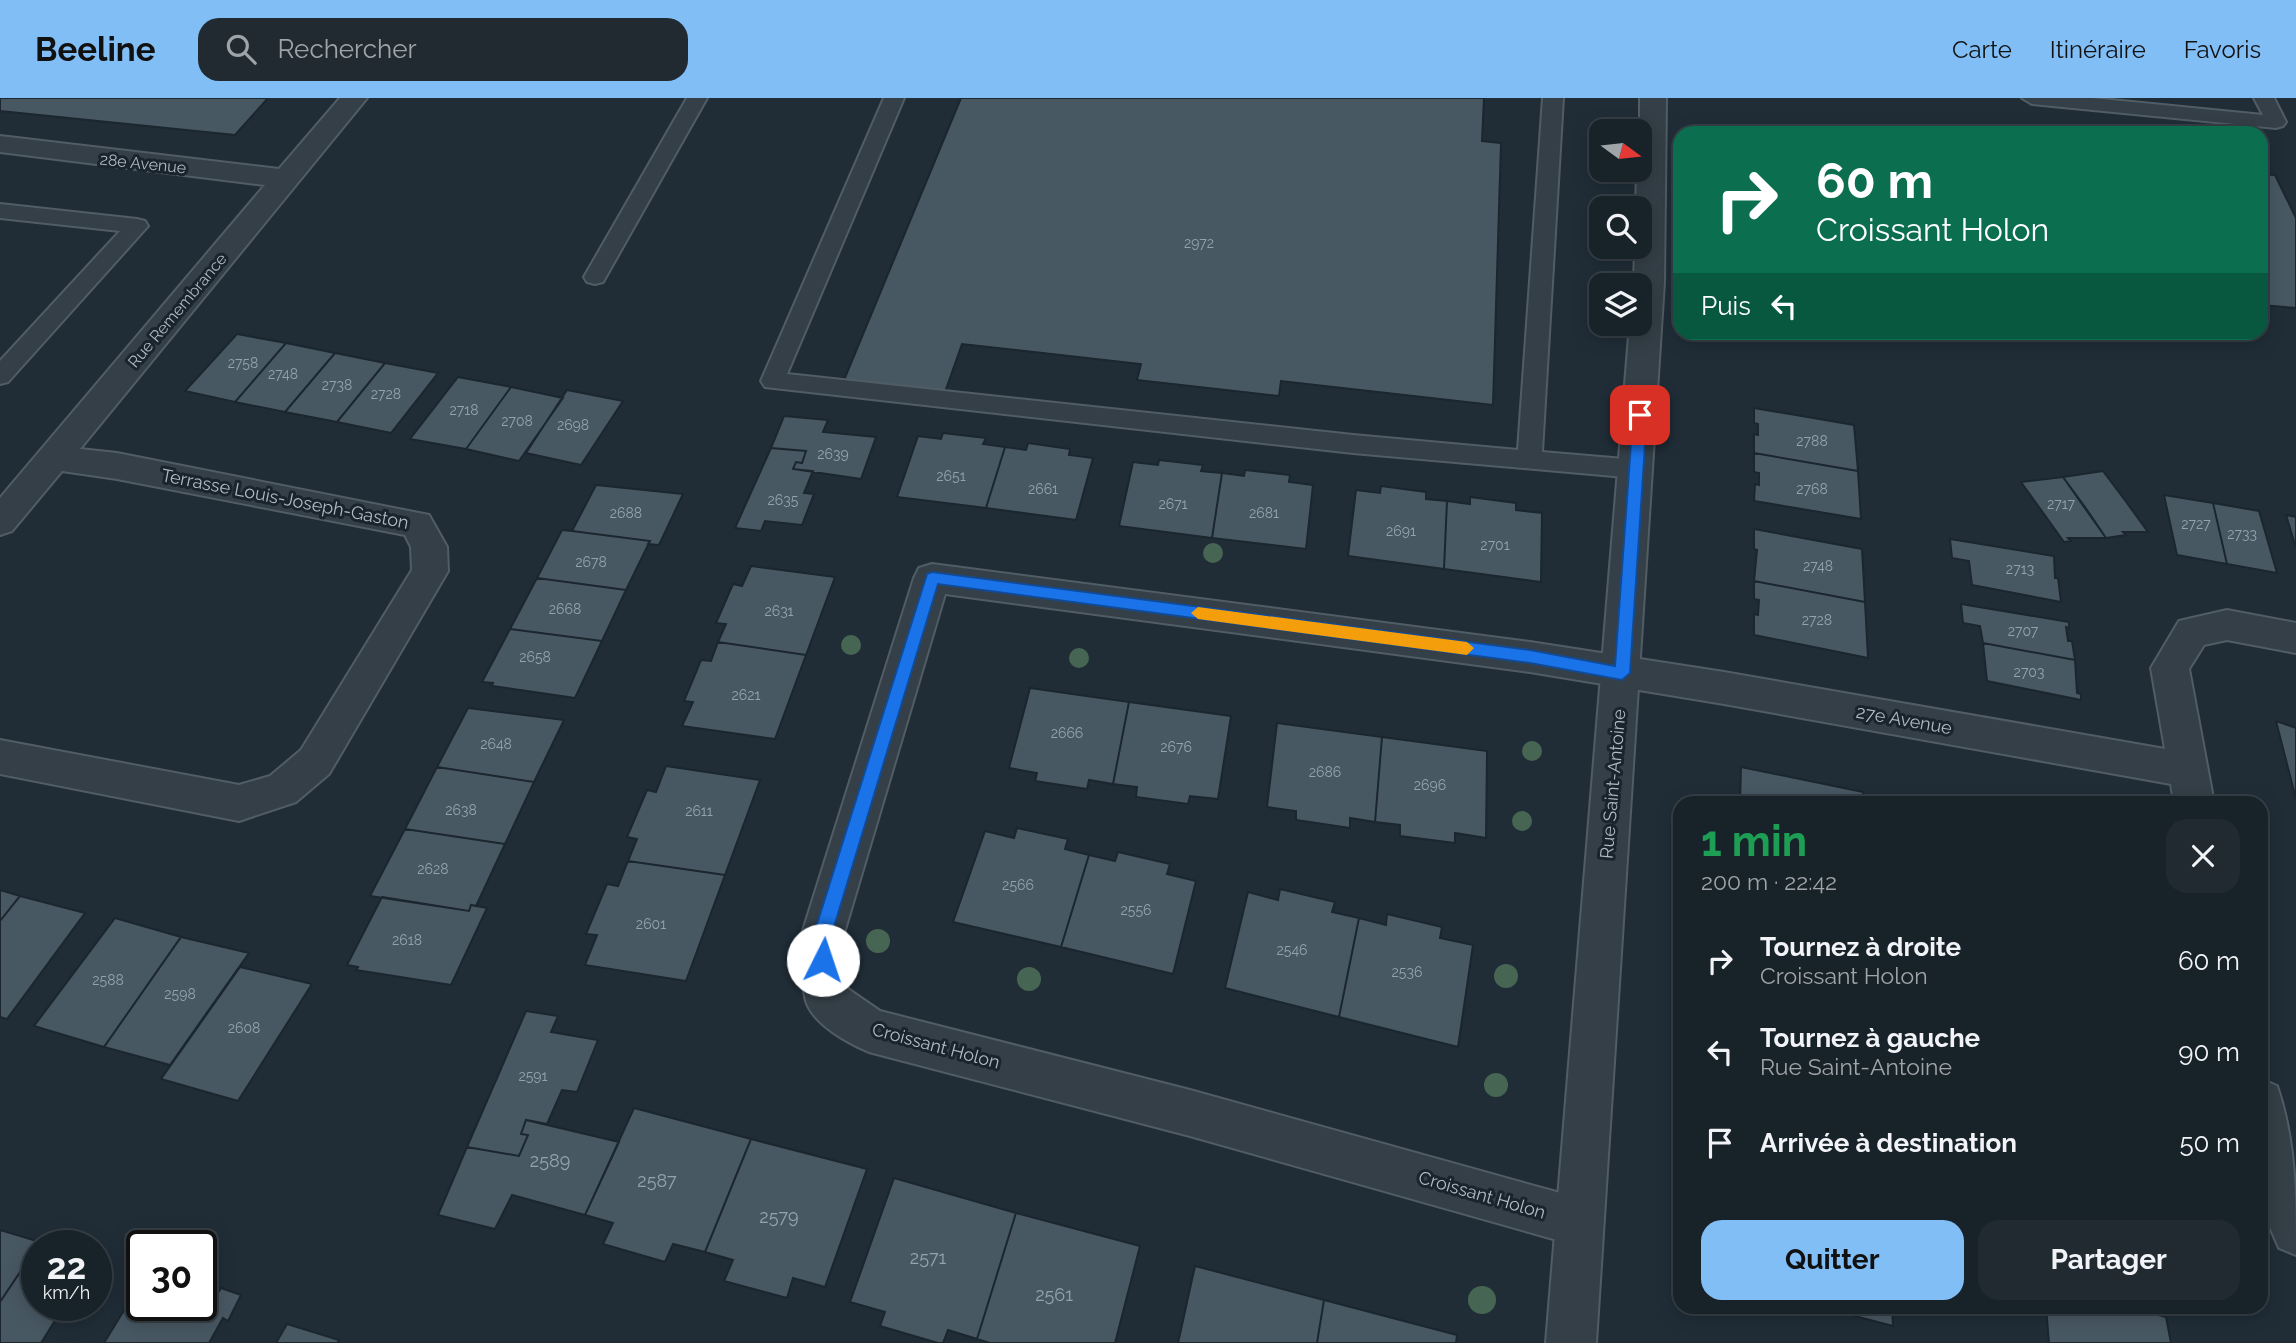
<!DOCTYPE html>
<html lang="fr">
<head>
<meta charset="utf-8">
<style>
	:root { --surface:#182229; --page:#212a31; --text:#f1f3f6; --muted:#9fa4a8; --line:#363f46; --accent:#81bef6 }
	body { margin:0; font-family:Raleway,sans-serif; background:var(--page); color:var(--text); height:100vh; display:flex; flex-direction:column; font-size:26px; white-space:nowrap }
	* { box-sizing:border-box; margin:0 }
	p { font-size:23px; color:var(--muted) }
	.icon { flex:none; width:38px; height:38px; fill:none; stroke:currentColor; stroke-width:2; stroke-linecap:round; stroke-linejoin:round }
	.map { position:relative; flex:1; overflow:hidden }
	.side { position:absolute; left:1673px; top:698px; width:595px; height:518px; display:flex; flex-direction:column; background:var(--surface); border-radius:21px; box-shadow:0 4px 18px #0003,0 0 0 2px var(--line) }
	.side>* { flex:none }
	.banner { position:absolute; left:1673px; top:28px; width:595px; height:214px; border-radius:21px; box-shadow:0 4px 18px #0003,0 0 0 2px var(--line); background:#0b6e4f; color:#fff; overflow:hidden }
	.needle { width:46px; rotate:105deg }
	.tools { position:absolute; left:1589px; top:21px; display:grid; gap:14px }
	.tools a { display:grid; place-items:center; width:63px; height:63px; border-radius:14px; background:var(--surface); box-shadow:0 4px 18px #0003,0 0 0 2px var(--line); font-size:35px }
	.speed { position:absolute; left:21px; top:1132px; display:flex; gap:14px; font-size:35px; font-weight:700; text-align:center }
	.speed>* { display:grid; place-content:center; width:91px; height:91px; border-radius:50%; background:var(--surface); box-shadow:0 4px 18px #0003,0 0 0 2px var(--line); line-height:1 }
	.speed small { font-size:18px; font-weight:400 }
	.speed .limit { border:4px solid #111; border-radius:10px; background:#fff; color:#111 }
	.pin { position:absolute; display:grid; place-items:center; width:60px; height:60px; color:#fff; margin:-30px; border-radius:14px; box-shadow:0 4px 10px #0006 }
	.me { position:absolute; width:77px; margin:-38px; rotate:4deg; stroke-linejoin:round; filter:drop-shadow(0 0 5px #0008) }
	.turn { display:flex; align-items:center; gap:24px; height:147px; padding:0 28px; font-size:32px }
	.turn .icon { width:91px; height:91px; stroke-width:2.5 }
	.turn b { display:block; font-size:49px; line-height:60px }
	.then { display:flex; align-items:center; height:66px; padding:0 28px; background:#0003; gap:14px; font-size:26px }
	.round { display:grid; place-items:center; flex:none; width:74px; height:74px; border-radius:21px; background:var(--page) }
	.overview { display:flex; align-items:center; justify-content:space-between; height:119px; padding:0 28px }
	h1 { font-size:42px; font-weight:700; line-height:52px; color:#1e9e55 }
	.button { display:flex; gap:14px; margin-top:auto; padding:14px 28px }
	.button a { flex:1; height:80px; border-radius:21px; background:var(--accent); color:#111; font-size:28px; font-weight:700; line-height:80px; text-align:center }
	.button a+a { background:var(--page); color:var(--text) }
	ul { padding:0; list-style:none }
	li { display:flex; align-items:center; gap:21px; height:91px; padding:0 28px }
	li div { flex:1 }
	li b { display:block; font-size:26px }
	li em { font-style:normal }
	header { display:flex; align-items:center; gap:42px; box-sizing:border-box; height:98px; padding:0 35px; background:var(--accent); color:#111 }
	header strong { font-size:33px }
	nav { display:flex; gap:38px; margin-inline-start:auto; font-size:24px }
	.search { width:490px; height:63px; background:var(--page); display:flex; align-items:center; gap:18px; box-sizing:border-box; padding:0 24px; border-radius:21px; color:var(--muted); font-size:26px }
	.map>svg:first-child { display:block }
	.building { fill:#485863; stroke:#1b262e; stroke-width:2 }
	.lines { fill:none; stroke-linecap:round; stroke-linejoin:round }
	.service-casing { stroke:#515d65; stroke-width:4 }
	.minor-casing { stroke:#515d65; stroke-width:4 }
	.tertiary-casing { stroke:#515d65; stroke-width:4 }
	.service { fill:#343f47; fill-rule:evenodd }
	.minor { fill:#343f47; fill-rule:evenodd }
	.tertiary { fill:#343f47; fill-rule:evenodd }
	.tree { fill:#466653 }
	.route { fill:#1a73e8; stroke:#114b97; stroke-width:2 }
	.slow { fill:#f59e0b }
	.labels { text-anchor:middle; stroke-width:6; stroke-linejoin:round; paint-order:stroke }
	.number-label { font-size:14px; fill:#94a2ac }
	.far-street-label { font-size:16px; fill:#aebac4; stroke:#19242c }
	.street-label { font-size:18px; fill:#aebac4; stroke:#19242c }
	.near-number-label { font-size:18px; fill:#94a2ac }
</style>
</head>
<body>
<header>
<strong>Beeline</strong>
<div class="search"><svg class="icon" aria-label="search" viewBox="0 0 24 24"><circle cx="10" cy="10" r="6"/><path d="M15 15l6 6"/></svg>Rechercher</div>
<nav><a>Carte</a><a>Itinéraire</a><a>Favoris</a></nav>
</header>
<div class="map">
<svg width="2296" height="1245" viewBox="0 0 2296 1245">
	<rect width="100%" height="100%" fill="#202d37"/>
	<path class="building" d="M0 0H268L235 37 0 13Z
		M961 0H1484L1482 43 1501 45 1493 307 1281 283 1279 298 1137 282 1141 266 962 246 945 294 844 282Z
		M2261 76 2275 77 2296 120V210L2261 207Z
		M237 236 286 245 235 304 185 293Z
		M286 245 335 255 285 314 235 304Z
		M335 255 385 265 337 324 285 314Z
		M385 265 438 275 391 335 337 324Z
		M458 279 511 289 466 351 410 341Z
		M511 289 563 300 519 363 466 351Z
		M567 292 623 303 581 367 526 355Z
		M1754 310 1854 327 1858 373 1754 355V336L1758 337V326L1754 325Z
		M784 318 828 322 823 334 876 339 861 381 793 371 796 364 802 365 806 353 771 350Z
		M943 335 986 340 983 346 1005 349 986 410 897 399 918 338 941 341Z
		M1028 345 1070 351 1069 357 1093 360 1076 422 986 410 1005 349 1026 352Z
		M771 350 806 353 802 365 796 364 793 371 813 373 804 395 814 396 802 427 765 423 761 433 735 430Z
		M1754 355 1858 373 1861 421 1754 403 1755 386 1759 387V375L1754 374Z
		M1159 362 1203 367 1201 373 1222 375 1212 440 1119 428 1133 364 1158 367Z
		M1245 372 1290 377 1289 384 1313 387 1306 451 1212 440 1222 375 1244 378Z
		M2103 373 2127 405 2148 434H2123L2126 437 2106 440 2063 379Z
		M2063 379 2085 409 2106 440H2068L2071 443 2064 444 2021 384Z
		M596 387 683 396 659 447 648 446 650 443 572 433Z
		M1381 388 1426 394V401L1447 403 1444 471 1348 458 1356 392 1380 395Z
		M2164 397 2213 405 2227 466 2177 457Z
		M1470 399 1516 405V412L1542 415 1541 484 1444 471 1447 403 1470 406Z
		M2213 405 2259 413 2277 475 2227 466Z
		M2286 417 2296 419V450Z
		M1754 431 1862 451 1865 504 1754 483 1757 452 1754 451Z
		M562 432 572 433 650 443 626 492 537 480Z
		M1950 441 2054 458 2055 480H2058L2061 504 1972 487 1969 463 1952 460Z
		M751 468 835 479 806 557 718 544 726 526 716 525 733 486 742 488Z
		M537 480 626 492 602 543 510 531Z
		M1754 483 1865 504 1868 560 1754 537V516L1758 517 1759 502 1754 501Z
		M1961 506 2069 524V530L2066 529 2068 543H2072L2075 562 1983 545 1980 528 1963 525Z
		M510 531 602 543 575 600 492 588 493 585 482 584Z
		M718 544 806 557 775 641 682 628 693 604 684 603 701 562 711 563Z
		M1983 545 2075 562 2077 595 2081 596V602L1987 583Z
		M1030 590 1129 604 1113 686 1089 682 1087 691 1035 683 1037 675 1009 670Z
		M1129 604 1231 618 1218 701 1190 698 1188 706 1136 699 1137 689 1113 686Z
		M468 610 564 622 534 684 437 669Z
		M2276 623 2296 630V701Z
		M1277 625 1382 639 1375 724 1350 720V730L1296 722V713L1267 709Z
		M1382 639 1487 653 1486 740 1455 735V745L1400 738V727L1375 724Z
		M666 668 760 682 725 777 628 763 637 741 627 739 647 692 656 694Z
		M437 669 534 684 505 746 405 731Z
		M1741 669 1863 694V705L1740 704Z
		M1017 730 1068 741 1065 751 1089 757 1061 849 953 824 985 733 1014 740Z
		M405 731 505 746 476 808 471 807 469 813 370 798Z
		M1118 754 1170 766 1167 776 1196 783 1173 876 1061 849 1089 757 1115 763Z
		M628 763 725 777 686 883 585 867 597 837 586 836 607 786 618 788Z
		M1280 791 1335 804 1332 814 1359 820 1339 919 1225 890 1248 794 1278 802Z
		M0 792 20 798 0 823Z
		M20 798 85 815 7 921 0 919V823Z
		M382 799 469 813 471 807 487 810 451 887 356 872 358 869 347 867Z
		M1387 816 1442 829 1440 840 1473 847 1458 949 1339 919 1359 820 1386 827Z
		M115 820 181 839 104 949 34 928Z
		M181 839 249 855 170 967 104 949Z
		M240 869 312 886 238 1003 161 981Z
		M526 913 558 918 551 934 598 942 577 994 562 992 547 1026 526 1022 521 1036 528 1037 519 1058 467 1049Z
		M634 1010 751 1041 705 1154 673 1146 665 1164 603 1146 613 1125 585 1117Z
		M526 1022 619 1044 585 1117 512 1097 495 1131 438 1117 467 1049 519 1058 528 1037 521 1036Z
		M751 1041 867 1071 825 1189 793 1180 787 1200 724 1183 733 1162 705 1154Z
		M894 1080 1016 1115 977 1241 948 1232 943 1245H938L880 1228 885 1214 850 1204Z
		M1016 1115 1140 1148 1115 1245H990L977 1241Z
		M0 1132 40 1144 0 1204Z
		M37 1149V1208H64L41 1245H0V1204Z
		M1195 1168 1324 1202 1317 1245H1178Z
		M221 1190 241 1197 228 1223 223 1220 209 1245H104L137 1191H142V1208H201V1196L214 1201Z
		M1324 1202 1457 1237 1456 1245H1317Z
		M1820 1209H1892L1893 1228Z
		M2046 1209H2128L2166 1219 2171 1245H2049Z
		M2128 1209H2165L2166 1219Z
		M287 1226 339 1242 337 1245H276Z"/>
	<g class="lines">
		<g class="service-casing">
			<path id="service" d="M687 0H707L603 184 595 186 587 184 584 179Z
				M884 0H904L787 276 1353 337 1518 352 1543 0H1563L1542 354 1636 362 1645 365 1648 371 1645 377 1636 380 1353 355 765 289 761 283Z
				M2022 0H2092L2263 17 2254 0H2274L2286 24 2283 28 2276 30 2032 6Z
				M0 106 137 121 145 123 148 128 8 284 0 286V263L120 133 0 120Z"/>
		</g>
		<g class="minor-casing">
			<path id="minor" d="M340 0H367L80 351 117 355 429 417 447 449 448 473 329 676 296 704 239 723 0 676V642L239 687 270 678 301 652 412 472 411 449 405 437 117 381 62 373 12 433 0 437V400L265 87 0 54V38L279 71Z
				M932 466 1530 544 1724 574 2165 651 2151 570 2179 523 2227 512 2296 525V555L2227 542 2204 547 2189 571 2214 705H2174L2171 686 1724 606 1530 574 945 496 842 842 848 891 880 913 1190 992 1578 1100 1595 1107 1602 1124 1595 1141 1578 1148 1190 1038 869 954C848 945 813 926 806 903 801 884 802 861 800 842L914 480 919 470Z
				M2261 981 2277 988C2296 1043 2296 1099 2296 1157L2279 1150 2261 1109Z"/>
		</g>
		<g class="tertiary-casing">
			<path id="tertiary" d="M1640 0H1666L1664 184 1596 1245H1546L1630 226H1640V187H1634L1635 149H1640V110H1636L1637 72H1640Z"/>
		</g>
		<use href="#service" class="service"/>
		<use href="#minor" class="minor"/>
		<use href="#tertiary" class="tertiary"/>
	</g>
	<g class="tree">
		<circle cx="1213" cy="455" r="10"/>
		<circle cx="851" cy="547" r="10"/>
		<circle cx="1079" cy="560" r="10"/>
		<circle cx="1532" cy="653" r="10"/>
		<circle cx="1522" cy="723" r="10"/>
		<circle cx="878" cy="843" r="12"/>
		<circle cx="1506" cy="878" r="12"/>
		<circle cx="1029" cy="881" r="12"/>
		<circle cx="1496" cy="987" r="12"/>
		<circle cx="1482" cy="1202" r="14"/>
	</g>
	<path class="route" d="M1640 313 1647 317 1630 575 1622 582 1530 565 938 486 830 842 832 862 829 868 823 870 817 868 812 842 927 476 932 474 1530 552 1615 568 1633 317Z"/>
	<path class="slow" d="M1198 509 1467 544 1474 550 1467 557 1198 521 1191 515Z"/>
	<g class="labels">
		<g class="number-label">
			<text x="1199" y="150">2972</text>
			<text x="243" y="270">2758</text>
			<text x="283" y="281">2748</text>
			<text x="337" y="292">2738</text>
			<text x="386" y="301">2728</text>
			<text x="464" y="317">2718</text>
			<text x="517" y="328">2708</text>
			<text x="573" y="332">2698</text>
			<text x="1812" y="348">2788</text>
			<text x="833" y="361">2639</text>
			<text x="951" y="383">2651</text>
			<text x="1043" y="396">2661</text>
			<text x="1812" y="396">2768</text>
			<text x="783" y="407">2635</text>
			<text x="1173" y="411">2671</text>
			<text x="2061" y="411">2717</text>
			<text x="626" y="420">2688</text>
			<text x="1264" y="420">2681</text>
			<text x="2196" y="431">2727</text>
			<text x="1401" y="438">2691</text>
			<text x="2242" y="441">2733</text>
			<text x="1495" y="452">2701</text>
			<text x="591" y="469">2678</text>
			<text x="1818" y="473">2748</text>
			<text x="2020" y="476">2713</text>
			<text x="565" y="516">2668</text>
			<text x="779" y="518">2631</text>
			<text x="1817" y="527">2728</text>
			<text x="2023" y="538">2707</text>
			<text x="535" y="564">2658</text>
			<text x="2029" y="579">2703</text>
			<text x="746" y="602">2621</text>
			<text x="1067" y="640">2666</text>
			<text x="496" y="651">2648</text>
			<text x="1176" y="654">2676</text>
			<text x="1325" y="679">2686</text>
			<text x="1430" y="692">2696</text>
			<text x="461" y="717">2638</text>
			<text x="699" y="718">2611</text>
			<text x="433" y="776">2628</text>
			<text x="1018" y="792">2566</text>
			<text x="1136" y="817">2556</text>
			<text x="651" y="831">2601</text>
			<text x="407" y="847">2618</text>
			<text x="1292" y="857">2546</text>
			<text x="1407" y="879">2536</text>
			<text x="108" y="887">2588</text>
			<text x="180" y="901">2598</text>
			<text x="244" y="935">2608</text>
			<text x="533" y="983">2591</text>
		</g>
		<g class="far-street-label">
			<text transform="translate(143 65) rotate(6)" y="6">28e Avenue</text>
			<text transform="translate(177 212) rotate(-50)" y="6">Rue Remembrance</text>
		</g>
		<g class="street-label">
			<text transform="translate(285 401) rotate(11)" y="6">Terrasse Louis-Joseph-Gaston</text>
			<text transform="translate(1904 622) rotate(10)" y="6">27e Avenue</text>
			<text transform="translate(1613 686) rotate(-85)" y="6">Rue Saint-Antoine</text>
			<text transform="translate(936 948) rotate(15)" y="6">Croissant Holon</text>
			<text transform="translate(1482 1097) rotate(16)" y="6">Croissant Holon</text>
		</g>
		<g class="near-number-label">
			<text x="550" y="1069">2589</text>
			<text x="657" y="1089">2587</text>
			<text x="779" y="1125">2579</text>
			<text x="928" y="1166">2571</text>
			<text x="1054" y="1203">2561</text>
		</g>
	</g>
</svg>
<div class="tools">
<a><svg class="needle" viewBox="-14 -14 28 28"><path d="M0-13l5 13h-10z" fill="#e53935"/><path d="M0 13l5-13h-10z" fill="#9fa4a8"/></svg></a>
<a><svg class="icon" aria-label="search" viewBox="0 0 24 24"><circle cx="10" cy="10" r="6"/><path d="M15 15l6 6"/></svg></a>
<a><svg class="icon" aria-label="layers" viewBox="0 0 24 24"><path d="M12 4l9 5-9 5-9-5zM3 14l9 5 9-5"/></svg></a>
</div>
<div class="speed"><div>22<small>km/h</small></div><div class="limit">30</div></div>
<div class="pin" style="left:1640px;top:317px;background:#d93025"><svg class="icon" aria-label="arrive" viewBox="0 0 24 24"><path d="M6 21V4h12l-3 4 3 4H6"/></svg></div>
<svg class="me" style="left:823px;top:862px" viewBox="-20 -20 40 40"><circle r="19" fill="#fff"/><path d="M0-13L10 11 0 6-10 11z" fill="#1a73e8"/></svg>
<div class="banner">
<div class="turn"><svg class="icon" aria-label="right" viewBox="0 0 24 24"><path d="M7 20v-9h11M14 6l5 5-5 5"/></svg><div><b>60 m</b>Croissant Holon</div></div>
<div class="then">Puis<svg class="icon" aria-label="left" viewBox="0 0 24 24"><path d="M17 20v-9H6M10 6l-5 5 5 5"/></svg></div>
</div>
<section class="side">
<div class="overview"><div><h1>1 min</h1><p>200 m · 22:42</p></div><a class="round"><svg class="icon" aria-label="close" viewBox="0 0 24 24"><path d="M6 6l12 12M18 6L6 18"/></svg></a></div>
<ul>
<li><svg class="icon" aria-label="right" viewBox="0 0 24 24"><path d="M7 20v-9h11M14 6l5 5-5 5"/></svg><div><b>Tournez à droite</b><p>Croissant Holon</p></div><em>60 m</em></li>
<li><svg class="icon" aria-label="left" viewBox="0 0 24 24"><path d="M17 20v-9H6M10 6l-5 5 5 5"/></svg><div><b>Tournez à gauche</b><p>Rue Saint-Antoine</p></div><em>90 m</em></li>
<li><svg class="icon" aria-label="arrive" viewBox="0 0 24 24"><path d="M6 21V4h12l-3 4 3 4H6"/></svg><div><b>Arrivée à destination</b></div><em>50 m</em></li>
</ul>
<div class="button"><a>Quitter</a><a>Partager</a></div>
</section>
</div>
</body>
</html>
